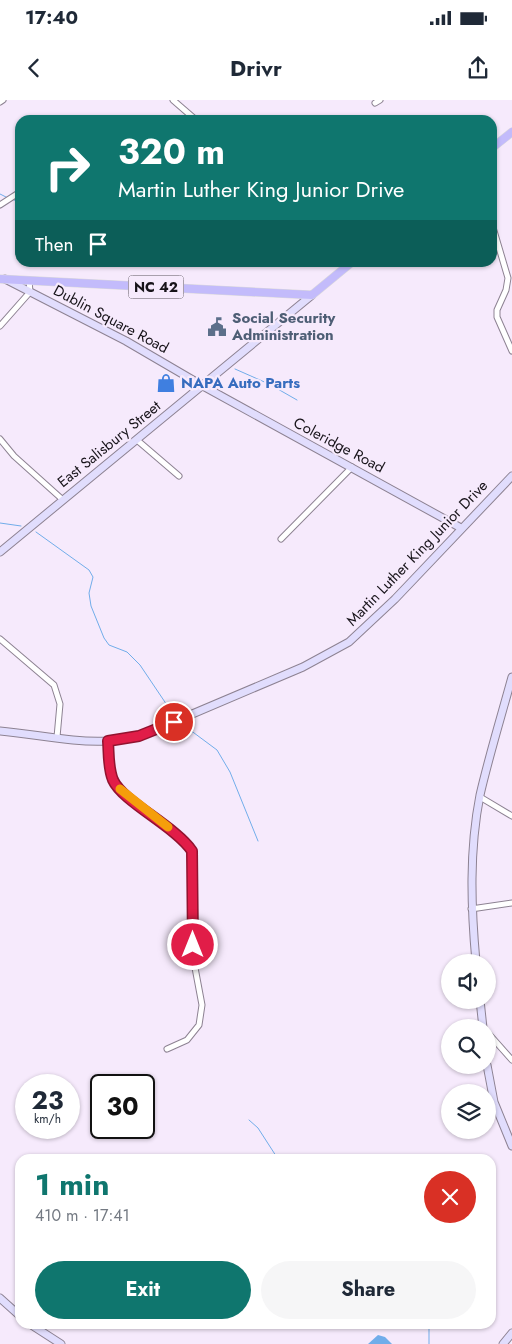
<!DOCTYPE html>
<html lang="en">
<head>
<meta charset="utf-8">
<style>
	:root { --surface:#fff; --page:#f6f6f7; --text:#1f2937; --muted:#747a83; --accent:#0f766e }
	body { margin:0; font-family:Jost,sans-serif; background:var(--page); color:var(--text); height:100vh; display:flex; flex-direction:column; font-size:19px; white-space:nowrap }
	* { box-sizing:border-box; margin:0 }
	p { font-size:16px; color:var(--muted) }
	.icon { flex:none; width:28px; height:28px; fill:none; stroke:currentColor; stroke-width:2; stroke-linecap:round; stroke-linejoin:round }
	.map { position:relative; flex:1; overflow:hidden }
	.panel { position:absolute; left:15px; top:1054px; width:481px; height:175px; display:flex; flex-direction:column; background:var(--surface); border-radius:15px; box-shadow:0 1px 4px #0004 }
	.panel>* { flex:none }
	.top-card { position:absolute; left:15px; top:15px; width:482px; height:152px; border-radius:15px; box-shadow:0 1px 4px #0004; background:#0f766e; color:#fff; overflow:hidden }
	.fabs { position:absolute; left:441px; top:854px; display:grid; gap:10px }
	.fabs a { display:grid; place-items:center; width:55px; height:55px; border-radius:50%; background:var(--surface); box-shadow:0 1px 4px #0004; font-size:25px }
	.speed { position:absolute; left:15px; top:974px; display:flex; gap:10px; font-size:25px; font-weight:700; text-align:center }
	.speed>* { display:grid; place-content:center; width:65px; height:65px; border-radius:50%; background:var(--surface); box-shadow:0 1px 4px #0004; line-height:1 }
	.speed small { font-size:12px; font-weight:400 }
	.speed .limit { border:2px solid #111; border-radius:8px; background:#fff; color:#111 }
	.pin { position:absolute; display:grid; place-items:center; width:42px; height:42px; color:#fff; margin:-21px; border:2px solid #fff; border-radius:50%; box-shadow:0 1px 5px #0007 }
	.me { position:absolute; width:55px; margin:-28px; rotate:0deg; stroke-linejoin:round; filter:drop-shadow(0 0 4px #0008) }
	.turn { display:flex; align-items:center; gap:18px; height:105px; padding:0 20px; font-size:22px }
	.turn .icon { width:65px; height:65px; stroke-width:2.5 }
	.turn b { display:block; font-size:35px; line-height:42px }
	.then { display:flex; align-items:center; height:48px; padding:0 20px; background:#0003; gap:10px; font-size:19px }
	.round { display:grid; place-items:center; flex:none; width:52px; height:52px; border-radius:26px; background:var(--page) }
	.head { display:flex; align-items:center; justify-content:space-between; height:85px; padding:0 20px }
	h1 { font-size:30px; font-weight:700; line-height:38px; color:var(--accent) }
	.cta { display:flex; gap:10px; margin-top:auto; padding:10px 20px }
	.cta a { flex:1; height:58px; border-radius:30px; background:var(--accent); color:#fff; font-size:20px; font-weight:700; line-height:58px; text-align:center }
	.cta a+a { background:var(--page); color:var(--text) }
	.status { display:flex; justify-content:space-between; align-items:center; height:35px; padding:0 25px; background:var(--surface); direction:ltr }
	.status svg { height:14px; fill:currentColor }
	header { display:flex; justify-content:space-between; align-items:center; height:65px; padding:0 20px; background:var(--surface); font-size:22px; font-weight:700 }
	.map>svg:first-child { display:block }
	.water { fill:#71adea }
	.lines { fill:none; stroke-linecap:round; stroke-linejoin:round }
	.stream { stroke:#71adea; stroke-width:1 }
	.street-casing { stroke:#8d8292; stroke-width:7 }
	.secondary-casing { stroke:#8d8292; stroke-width:9 }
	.primary-casing { stroke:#dad9da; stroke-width:9 }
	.street { stroke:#fff; stroke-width:5 }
	.secondary { stroke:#e1ddfd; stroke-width:7 }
	.primary { stroke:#c3bbfb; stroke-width:8 }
	.route-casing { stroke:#92132f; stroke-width:12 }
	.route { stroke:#e11d48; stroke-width:9 }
	.slow { stroke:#f59e0b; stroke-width:9 }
	.labels { text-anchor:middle; stroke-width:4.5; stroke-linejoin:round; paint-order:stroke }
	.shield { fill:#f6eafc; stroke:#5a545d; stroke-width:1 }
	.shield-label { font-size:14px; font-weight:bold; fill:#171319 }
	.service-label { font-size:15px; font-weight:bold; fill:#4e5e75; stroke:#f6eafc; text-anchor:start }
	.street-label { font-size:15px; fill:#171319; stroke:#f6eafc }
	.shop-label { font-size:15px; font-weight:bold; fill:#366cbe; stroke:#f6eafc; text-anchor:start }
</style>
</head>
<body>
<div class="status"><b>17:40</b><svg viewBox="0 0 49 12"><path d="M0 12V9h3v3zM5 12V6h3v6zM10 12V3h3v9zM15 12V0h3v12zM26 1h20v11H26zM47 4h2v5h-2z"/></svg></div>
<header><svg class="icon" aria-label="back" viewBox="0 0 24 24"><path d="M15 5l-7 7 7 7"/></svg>Drivr<svg class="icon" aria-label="share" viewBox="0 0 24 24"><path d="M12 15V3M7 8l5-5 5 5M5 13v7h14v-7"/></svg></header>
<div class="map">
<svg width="512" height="1244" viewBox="0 0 512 1244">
	<rect width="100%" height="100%" fill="#f6eafc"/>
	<path class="water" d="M378 1235 385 1237 392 1244H368Z"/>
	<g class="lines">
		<path class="stream" d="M0 94 8 98
			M14 100 20 102
			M235 269 269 284 297 300
			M0 423 21 426
			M36 432 89 470 93 477 89 493 91 506 104 538 109 545 127 552 140 565 175 617
			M182 624 217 650 230 672 258 741
			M249 1020 258 1028 278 1059
			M429 1224V1244"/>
		<g class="street-casing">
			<path id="street" d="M173 0 196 20
				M0 2 3 0
				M375 3 380 0
				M0 105 20 92
				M492 124 508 178 506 190 497 210V217L512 251
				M0 226 30 192 29 180
				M0 339 14 356 63 400
				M137 340 179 376
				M281 439 352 367
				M0 539 54 585 60 604 57 637
				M108 641C109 654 108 668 113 680 123 702 175 725 192 751L193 857 202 905 199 925 187 940 167 949
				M480 697 512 716
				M471 809 512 803
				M488 933 512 960"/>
		</g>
		<g class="secondary-casing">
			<path id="secondary" d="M5 179 126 241 203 286 461 428
				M0 452 312 195
				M0 631C35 634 73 643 108 641 125 640 141 635 157 629L303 567 349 542 395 499 512 376
				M476 862C471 807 469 751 480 695 489 656 501 617 512 577
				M480 900 483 928
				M487 965 494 1002 512 1046
				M0 1198 20 1216
				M30 1224 61 1244
				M503 1244 512 1233"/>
		</g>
		<g class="primary-casing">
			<path id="primary" d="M492 48 512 32
				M0 179 312 195 352 162"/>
		</g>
		<use href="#street" class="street"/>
		<use href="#secondary" class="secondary"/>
		<use href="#primary" class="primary"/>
	</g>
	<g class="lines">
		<g class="route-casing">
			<path id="route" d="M174 622 139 636 108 641C109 654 108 668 113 680 123 702 175 726 192 751L193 845"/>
		</g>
		<use href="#route" class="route"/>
		<path class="slow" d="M120 689 168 727"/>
	</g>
	<defs>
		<g id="civic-bare" transform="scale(1.5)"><path d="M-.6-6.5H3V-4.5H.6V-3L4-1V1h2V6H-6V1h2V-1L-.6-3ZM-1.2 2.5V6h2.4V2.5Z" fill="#5c6f8a" stroke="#f6eafc" stroke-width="2.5" paint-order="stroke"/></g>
		<g id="shop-bare" transform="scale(1.5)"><path d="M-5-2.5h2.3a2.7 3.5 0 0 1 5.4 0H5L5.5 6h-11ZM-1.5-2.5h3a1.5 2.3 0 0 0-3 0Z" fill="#3f7fe0" stroke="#f6eafc" stroke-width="2.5" paint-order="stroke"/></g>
	</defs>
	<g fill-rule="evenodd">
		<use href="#civic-bare" x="217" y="227"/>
		<use href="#shop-bare" x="166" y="283"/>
	</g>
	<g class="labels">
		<rect class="shield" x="128.5" y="175.5" width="55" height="23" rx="4"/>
		<g class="shield-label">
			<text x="156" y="192">NC 42</text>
		</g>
		<g class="service-label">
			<text x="232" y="223">Social Security<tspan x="232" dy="17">Administration</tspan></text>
		</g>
		<g class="street-label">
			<text transform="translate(111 219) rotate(28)" y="5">Dublin Square Road</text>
			<text transform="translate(109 344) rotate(-39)" y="5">East Salisbury Street</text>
			<text transform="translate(339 345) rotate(28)" y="5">Coleridge Road</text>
			<text transform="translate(417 453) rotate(-46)" y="5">Martin Luther King Junior Drive</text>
		</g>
		<g class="shop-label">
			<text x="181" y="288">NAPA Auto Parts</text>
		</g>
	</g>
</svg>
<div class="fabs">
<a><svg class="icon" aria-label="sound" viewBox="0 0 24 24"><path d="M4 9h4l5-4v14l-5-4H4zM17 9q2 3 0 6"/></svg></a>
<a><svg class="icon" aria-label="search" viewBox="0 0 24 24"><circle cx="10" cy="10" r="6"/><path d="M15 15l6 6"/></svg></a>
<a><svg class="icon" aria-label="layers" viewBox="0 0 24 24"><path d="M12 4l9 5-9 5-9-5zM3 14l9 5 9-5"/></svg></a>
</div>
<div class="speed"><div>23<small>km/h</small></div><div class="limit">30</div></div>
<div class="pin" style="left:174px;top:622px;background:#d93025"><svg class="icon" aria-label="arrive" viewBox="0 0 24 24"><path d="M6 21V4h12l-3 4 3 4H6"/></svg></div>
<svg class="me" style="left:193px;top:845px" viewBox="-20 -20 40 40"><circle r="17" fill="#e11d48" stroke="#fff" stroke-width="3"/><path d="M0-11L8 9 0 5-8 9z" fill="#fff"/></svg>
<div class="top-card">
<div class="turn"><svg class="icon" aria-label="right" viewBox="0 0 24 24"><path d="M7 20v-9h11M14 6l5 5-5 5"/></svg><div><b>320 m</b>Martin Luther King Junior Drive</div></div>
<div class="then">Then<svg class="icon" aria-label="arrive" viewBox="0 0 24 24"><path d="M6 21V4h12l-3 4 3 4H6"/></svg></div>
</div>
<section class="panel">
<div class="head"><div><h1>1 min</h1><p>410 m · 17:41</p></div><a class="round" style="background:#d93025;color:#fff"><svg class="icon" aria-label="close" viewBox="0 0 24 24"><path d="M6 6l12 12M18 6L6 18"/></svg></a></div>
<div class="cta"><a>Exit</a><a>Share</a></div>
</section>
</div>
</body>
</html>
